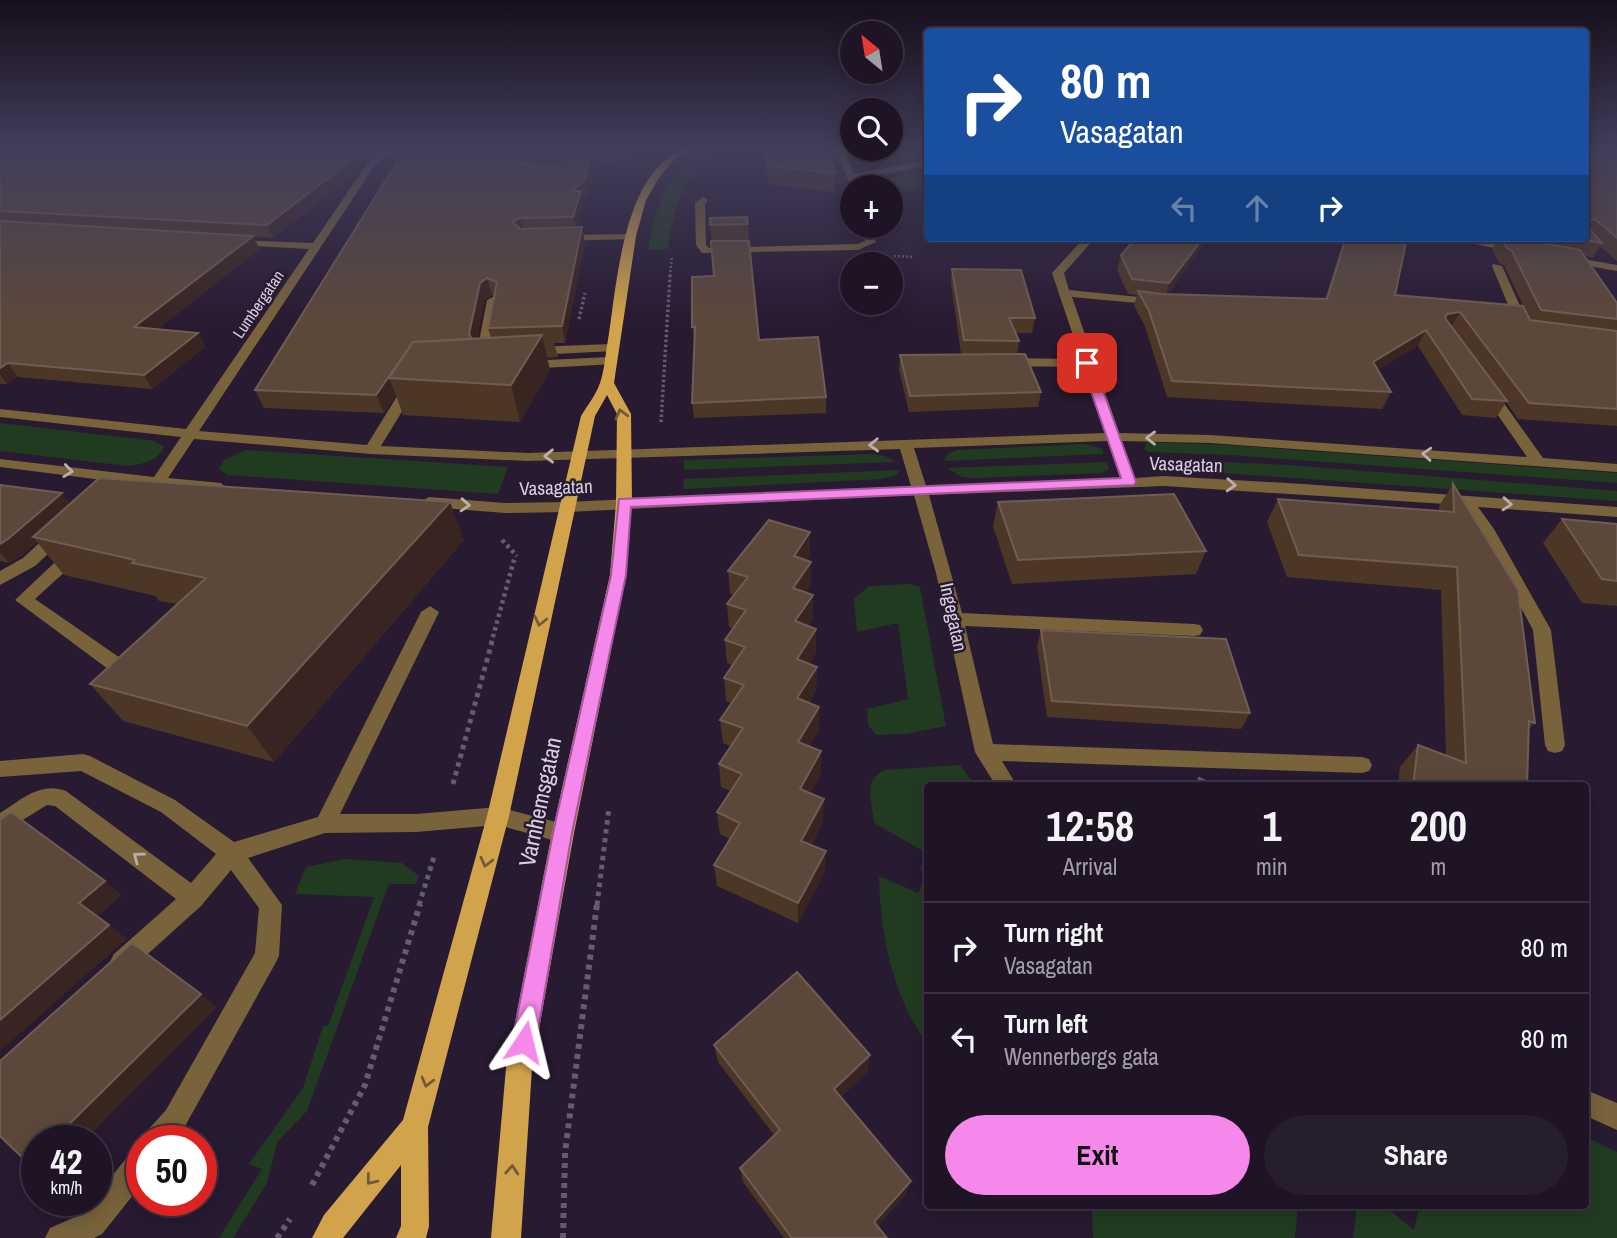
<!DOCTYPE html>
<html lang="en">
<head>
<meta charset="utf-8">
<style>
	:root { --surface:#1e1425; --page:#261d2d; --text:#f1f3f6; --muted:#a19ea7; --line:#3c3342; --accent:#f788eb }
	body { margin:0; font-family:"Archivo Narrow",sans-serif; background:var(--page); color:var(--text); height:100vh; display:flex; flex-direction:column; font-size:26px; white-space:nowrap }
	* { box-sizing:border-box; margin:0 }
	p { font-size:23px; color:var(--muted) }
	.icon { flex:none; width:38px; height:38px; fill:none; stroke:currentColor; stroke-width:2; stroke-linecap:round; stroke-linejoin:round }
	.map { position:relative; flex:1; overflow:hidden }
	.drawer { position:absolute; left:924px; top:782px; width:665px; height:427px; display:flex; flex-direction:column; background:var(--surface); border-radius:7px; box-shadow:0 4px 18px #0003,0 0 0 2px var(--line) }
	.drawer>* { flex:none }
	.hud { position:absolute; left:924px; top:28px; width:665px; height:214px; border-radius:7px; box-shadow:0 4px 18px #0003,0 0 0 2px var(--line); background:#1a4fa0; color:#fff; overflow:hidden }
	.needle { width:46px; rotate:330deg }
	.fabs { position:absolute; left:840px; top:21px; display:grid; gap:14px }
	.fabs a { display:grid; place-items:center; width:63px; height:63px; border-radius:50%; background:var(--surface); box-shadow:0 4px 18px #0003,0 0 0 2px var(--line); font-size:35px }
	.speed { position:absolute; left:21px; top:1125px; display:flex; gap:14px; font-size:35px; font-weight:700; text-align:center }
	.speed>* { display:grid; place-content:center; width:91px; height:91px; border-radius:50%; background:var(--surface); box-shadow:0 4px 18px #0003,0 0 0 2px var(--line); line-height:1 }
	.speed small { font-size:18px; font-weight:400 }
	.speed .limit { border:10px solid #d22; background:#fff; color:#111 }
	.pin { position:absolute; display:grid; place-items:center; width:60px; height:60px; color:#fff; margin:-30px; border-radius:14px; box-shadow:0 4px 10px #0006 }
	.me { position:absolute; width:77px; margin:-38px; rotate:10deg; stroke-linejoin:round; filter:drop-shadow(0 0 5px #0008) }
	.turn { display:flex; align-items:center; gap:24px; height:147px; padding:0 21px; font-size:32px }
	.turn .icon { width:91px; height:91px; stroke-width:2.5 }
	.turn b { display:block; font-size:49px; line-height:60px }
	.lanes { display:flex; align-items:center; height:66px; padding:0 21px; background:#0003; justify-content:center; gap:35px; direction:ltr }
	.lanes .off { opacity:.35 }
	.eta { display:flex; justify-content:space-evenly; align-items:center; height:119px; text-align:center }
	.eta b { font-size:42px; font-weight:700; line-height:49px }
	.primary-button { display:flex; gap:14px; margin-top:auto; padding:14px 21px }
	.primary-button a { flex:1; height:80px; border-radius:42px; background:var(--accent); color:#111; font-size:28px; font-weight:700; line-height:80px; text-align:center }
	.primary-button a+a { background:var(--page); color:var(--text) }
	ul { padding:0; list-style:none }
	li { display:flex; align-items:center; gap:21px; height:91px; padding:0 21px; border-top:2px solid var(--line) }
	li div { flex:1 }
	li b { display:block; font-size:26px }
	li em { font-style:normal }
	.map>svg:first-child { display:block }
	.green { fill:#213b21 }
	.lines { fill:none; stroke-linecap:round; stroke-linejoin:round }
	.path-far4 { stroke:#675b6f; stroke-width:2.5; stroke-dasharray:2 2; stroke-linecap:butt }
	.path-far3 { stroke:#675b6f; stroke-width:3.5; stroke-dasharray:2.5 2.5; stroke-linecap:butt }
	.path-far2 { stroke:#675b6f; stroke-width:4.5; stroke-dasharray:3.5 3.5; stroke-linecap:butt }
	.path-far1 { stroke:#675b6f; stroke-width:5; stroke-dasharray:4.5 4.5; stroke-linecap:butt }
	.path { stroke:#675b6f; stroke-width:6; stroke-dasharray:5 5; stroke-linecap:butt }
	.minor { fill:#78633b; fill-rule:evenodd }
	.major { fill:#d1a44b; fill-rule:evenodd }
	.wall { fill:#4c3726; fill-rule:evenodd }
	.shaded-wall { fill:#382522 }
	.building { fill:#5c483a; stroke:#6f5d54; stroke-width:2 }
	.oneway { stroke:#74583d }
	.oneway2 { stroke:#bbafae }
	.route { fill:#f788eb; stroke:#a15899; stroke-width:2 }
	.labels { text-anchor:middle; stroke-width:5; stroke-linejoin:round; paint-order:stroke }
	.far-street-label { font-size:16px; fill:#d8cfdf; stroke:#281a31 }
	.street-label { font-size:19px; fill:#d8cfdf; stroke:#281a31 }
	.near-street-label { font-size:23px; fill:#d8cfdf; stroke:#281a31 }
</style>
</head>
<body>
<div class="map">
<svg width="1617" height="1238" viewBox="0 0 1617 1238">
	<rect width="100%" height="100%" fill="#281a31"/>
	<path class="green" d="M697 149H713C682 182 674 205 668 249L648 250C656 205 664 182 697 149Z
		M857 149H927V154C907 158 879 168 860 157Z
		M927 171V186L891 193V187H870L877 181Z
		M0 423 155 441 164 447C157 462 142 464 128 466L0 451Z
		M1147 442 1226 445 1617 473V483L1230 455 1148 452 1144 449Z
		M1086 444 1103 449V454L944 461 948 454 956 450Z
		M245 450 508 467 498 494 228 475 219 469 224 460Z
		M873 454 885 456 896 462 684 470V460Z
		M1150 459 1290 465 1617 491V501L1167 469 1153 466Z
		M1107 462 1109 469 1102 473 974 478 962 477 947 468Z
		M900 470 897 475 882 479 683 489 684 479Z
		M909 584 920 587 946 726 905 734 876 735 868 725 867 709 908 699 898 623 857 632 854 599 869 586Z
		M960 765 975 786H928L927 853 874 823C872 803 863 780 884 770Z
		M927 855 928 1024 921 1035C891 988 880 931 879 876L918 893 927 873 920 870Z
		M345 859 402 863 419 876 416 884H389L307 1111 277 1142 267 1183 233 1238H219L262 1169 249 1164 303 1088 323 1026H328L374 897 295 894 306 867Z
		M1586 1137 1617 1152V1238H1353L1357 1206H1385L1414 1230 1419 1206H1586Z
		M1092 1206H1298L1295 1238H1093Z"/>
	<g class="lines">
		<path class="path-far4" d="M894 256 914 257
			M670 276 672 256"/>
		<path class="path-far3" d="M579 319 585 293
			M661 422 670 275"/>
		<path class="path-far2" d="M502 540 517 556
			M491 644 515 556"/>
		<path class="path-far1" d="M453 784 492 642
			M419 905 434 857
			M597 905 609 808"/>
		<path class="path" d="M312 1185 365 1085 420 904
			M277 1238 290 1219
			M563 1238 565 1153 597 904"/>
		<path class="minor" d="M386 149H395L375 165 199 431 367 445 404 385 411 381 418 385 381 446 528 453 1105 433 1083 367 1005 366 999 362 1005 358 1081 359 1052 273 1084 238H1095L1064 273 1069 290 1159 299 1165 302 1159 305 1072 297 1119 433 1210 435 1527 457 1481 391 1488 387 1493 388 1543 458 1617 464V472L1210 443 1122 441 1135 478 1164 476 1303 484 1617 507V517L1478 507 1494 529 1551 630 1565 745 1562 751 1555 753 1548 751 1545 745 1533 630 1479 530 1461 505 1164 486 929 495 962 613 1194 624 1200 625 1203 630 1200 635 1194 636 965 626 993 744 1362 757 1369 759 1372 765 1369 771 1362 773 1002 761 1017 786H996L975 752 936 573 914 495 567 512 505 513 429 507 421 502 429 497 505 503 567 502 911 486 900 449 528 461 371 454 194 439 168 478 221 483 224 486 216 491 158 487 0 467V459L154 477 181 437 0 417V409L186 429 309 249 234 245 230 244V240L313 243 369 161ZM1108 441 1120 478 926 486 914 448Z
			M835 149H843L854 174 928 160V166L856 179 860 187 852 189Z
			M703 197 708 200 705 204 706 245 709 248 857 244 865 241 861 226H871L876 242 858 250 702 253 696 245 695 203Z
			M635 234 636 236 631 239 561 241 556 238 561 235Z
			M1447 238H1469L1522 250 1517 253Z
			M1566 256 1617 265V271L1562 261 1561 259Z
			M1493 264 1502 266 1529 326 1527 329 1517 326 1492 266Z
			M493 297 499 300 490 348 498 352C494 358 481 358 477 352L487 300Z
			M611 344 615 345V351L534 355 528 351 534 347Z
			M610 357 614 358V364L526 369 520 365 526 361Z
			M58 530 66 535 64 539 35 566 0 585V571L23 558 52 531Z
			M75 548 81 549 83 553 81 557 35 599 126 662 128 667 126 672H112L15 600 69 549Z
			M430 606 439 612 340 814H416L498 807 571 826 574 833 571 840 563 843 498 825 416 832 325 833 248 858 282 905 279 956 275 964 184 1128 174 1141H143L147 1131 166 1110 255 953 259 908 231 870 201 906 130 970 122 974 114 970 110 962 114 954 176 899 55 806 47 805 0 834V813C21 800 40 781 66 791L191 883 216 854 161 812 81 771 0 777V761L83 754 90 756 175 800 234 842 318 817 421 612Z
			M1586 1090 1617 1103V1130L1586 1116Z
			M142 1147V1184L102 1234 94 1238H45L50 1228 82 1214 93 1200H96V1196L132 1151Z"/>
		<path class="major" d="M683 149H693L676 158 660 176 646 200 636 236 614 383 631 414 632 503 626 575 574 833 532 1068 521 1238H491L506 1068 552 833 610 575 616 503 617 414 607 395 595 416 509 816 428 1127 429 1226 426 1238H396L401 1226V1165L343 1238H312L324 1215 403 1120 487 816 581 416C587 406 596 395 600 383 604 372 605 358 607 346 617 288 621 175 683 149Z"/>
	</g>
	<path class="wall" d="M23 149H367L369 157 361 168 273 238 254 237 259 249 158 329 198 333 205 347 152 389 18 377 7 384H0V163Z
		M413 149H639L618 166 596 164 586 196 582 199 583 206 577 227 585 243 565 343H554L558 357 547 358 550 370 520 422 403 415 396 395 384 413 264 408 255 390ZM492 295 494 296 488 328 491 338 477 339 484 300Z
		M762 149H827L835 173 834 192 769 184Z
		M1617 149V261L1600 246 1593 258 1584 256 1617 303V426L1518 419 1506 402 1496 418 1462 415 1418 346 1377 370 1391 392 1382 409 1167 397 1145 326 1134 306 1137 295 1128 294 1117 270 1121 255 1208 238 1168 294 1325 299 1344 238H1407L1395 295 1527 314 1504 265 1499 263 1492 249 1497 240 1485 238H1586Z
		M747 217 759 340 826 397V413L694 418 692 403 695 342 692 327 714 276 710 218Z
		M952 269 1035 318 1032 333H1016L1019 341 1017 354 1041 392 1038 407 909 412 899 370 900 355 961 354 951 283Z
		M1453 484 1535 723 1528 729 1527 786H1398L1400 767 1418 745 1446 755 1441 590 1287 577 1267 522 1278 499 1439 511V506Z
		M0 485 70 504 464 540 274 762 123 721 90 684 177 604 159 601 156 596 64 575 37 542 21 556 9 563 0 561Z
		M998 502 1206 551 1196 574 1012 584 993 526Z
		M1562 519 1617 524V606L1582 603 1543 543Z
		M810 556 807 561 811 585 806 592 813 595V618L808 626 816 629V652L809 664 817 667 816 690 809 703 819 707V730L809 746 821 774 810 793 823 821 811 845 825 872 798 923 717 886 714 865 730 839 720 834 717 812 731 791 721 787 719 764 731 746 723 743 720 720 731 703 726 701 724 678 732 665 727 663 725 640 733 629 729 627 727 604 734 595 730 594 728 571Z
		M1041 630 1250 713 1241 729 1047 717 1037 646Z
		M714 1045 867 1072 841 1097 906 1194 878 1226 887 1238H784L743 1182 740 1168 774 1135 718 1062Z"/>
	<path class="shaded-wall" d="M363 149H367L369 157 361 168 273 238 267 225Z
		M593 149 596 164 586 196 582 199 583 206 576 232 573 217 571 191Z
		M620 149H639L618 166 616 152Z
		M520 218 524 233 513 222Z
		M1595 219 1586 233V234V223Z
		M582 227 585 243 565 343 562 326Z
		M253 236 259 249 142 341 134 327Z
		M1203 238H1208L1165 299 1169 283Z
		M487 278 492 295 484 300 476 344H472L469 334 480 283Z
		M1460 312 1451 327 1438 329 1447 314Z
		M1426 330 1418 346 1365 378 1373 362Z
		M198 333 205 347 152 389 144 375Z
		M542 335 550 370 520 422 511 385Z
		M409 348 389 378 396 395 384 413 376 395Z
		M8 363 18 377 7 384 0 374V368Z
		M62 493 74 509 33 537 37 542 21 556 9 563 0 552V544Z
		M450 502 464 540 274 762 247 726Z
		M810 532V556L794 580V556Z
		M811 562V585L793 611V588Z
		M813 595V618L795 645V621Z
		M816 629V652L797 683V659Z
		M817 667 816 690 797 721V698Z
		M819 707V730L799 764 798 742Z
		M821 751V774L800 811V789Z
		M824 799 823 821 801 862V841Z
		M826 851 825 872 798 923V903Z
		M105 881 122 895 97 917 79 903Z
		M109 925 127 939 0 1051V1020Z
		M201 994 217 1007 84 1141H52Z
		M870 1055 867 1072 833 1105 834 1089Z
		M37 1156V1167L29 1164Z
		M911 1181 906 1194 872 1233 874 1222Z"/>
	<path class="building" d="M23 149H363L357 156 267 225 0 211V163Z
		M405 149 565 169 573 164 566 158 490 149H620L616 152 593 149 584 181 571 191H581L573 217 520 218 513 222 520 229 582 227 562 326 488 328 497 282 487 278 480 283 469 334 472 339 413 342 376 395 255 390Z
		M765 149H827L835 173 768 166Z
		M1586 149H1617V238L1595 219 1586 223Z
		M747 217 748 224 710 225V218Z
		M0 221 253 236 134 327 198 333 144 375 8 363 0 368Z
		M1586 225 1602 243 1572 238H1586Z
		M1136 238H1203L1169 283 1132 279 1121 255Z
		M1346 238H1407L1395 295 1523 306 1530 320 1617 331V409L1529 403 1460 312 1447 314 1445 318 1507 401 1472 399 1426 330 1373 362 1391 392 1172 381 1149 311 1138 291 1162 294 1327 299Z
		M1501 238H1514L1580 250 1617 303V319L1541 310 1512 251 1507 248Z
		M711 241H749L759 340 818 337 826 397 692 403 695 327H692V277L714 276Z
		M952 269 1021 270 1035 318H1009L1019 341 964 340Z
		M542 335 511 385 389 378 413 342Z
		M1025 354 1041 392 910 396 900 355Z
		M99 478 450 502 247 726 90 684 206 578 132 563 135 560 33 537Z
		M1453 484 1518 590 1535 723 1529 721 1527 786H1413L1418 745 1466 763 1457 567 1299 555 1278 499 1454 512Z
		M0 485 62 493 8 539 0 544Z
		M1174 494 1206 551 1018 560 998 502Z
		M1562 519 1617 524V581L1602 579Z
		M769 520 810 532 794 556 811 562 793 588 813 595 795 621 816 629 797 659 817 667 797 698 819 707 798 742 821 751 800 789 824 799 801 841 826 851 798 903 714 865 740 823 717 812 742 774 719 764 743 728 720 720 744 685 724 678 745 647 725 640 746 610 727 604 748 577 728 571Z
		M1041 630 1226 639 1250 713 1052 701Z
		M1199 778 1217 786H1196Z
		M11 812 105 881 79 903 109 925 0 1020V820Z
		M132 943 201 994 52 1141H37V1156L29 1164 0 1136V1061Z
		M797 972 870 1055 834 1089 911 1181 874 1222 887 1238H792L740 1168 780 1130 714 1045Z"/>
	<defs><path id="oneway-chevron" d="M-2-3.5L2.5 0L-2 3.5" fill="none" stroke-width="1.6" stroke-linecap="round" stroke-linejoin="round" transform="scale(1.75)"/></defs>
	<g class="oneway">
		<use href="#oneway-chevron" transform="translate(621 414) rotate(-105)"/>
		<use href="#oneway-chevron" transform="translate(540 621) rotate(103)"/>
		<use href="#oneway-chevron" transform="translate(486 862) rotate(104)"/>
		<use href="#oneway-chevron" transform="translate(427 1082) rotate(105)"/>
		<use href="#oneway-chevron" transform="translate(512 1170) rotate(-86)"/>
		<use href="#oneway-chevron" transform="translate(371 1180) rotate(129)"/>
	</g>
	<g class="oneway2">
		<use href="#oneway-chevron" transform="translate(1151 438) rotate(-179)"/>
		<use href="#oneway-chevron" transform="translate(874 445) rotate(178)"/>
		<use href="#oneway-chevron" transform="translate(1427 454) rotate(-176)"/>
		<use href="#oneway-chevron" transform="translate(549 456) rotate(179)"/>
		<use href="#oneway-chevron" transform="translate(68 471) rotate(7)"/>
		<use href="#oneway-chevron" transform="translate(1231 485) rotate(3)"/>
		<use href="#oneway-chevron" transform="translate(1507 504) rotate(4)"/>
		<use href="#oneway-chevron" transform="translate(465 505) rotate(4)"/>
		<use href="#oneway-chevron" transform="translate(138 857) rotate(-143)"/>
	</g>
	<linearGradient id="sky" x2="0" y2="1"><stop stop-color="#160e1b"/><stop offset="0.46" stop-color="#423e5a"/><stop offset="1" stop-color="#423e5a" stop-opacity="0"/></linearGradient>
	<rect width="1617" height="322" fill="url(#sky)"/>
	<path class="route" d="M1087 359 1093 363 1136 482 1134 485 631 507 626 575 572 833 536 1042 532 1050 524 1054 516 1050 512 1042 553 833 611 575 619 499 1121 478 1081 363Z"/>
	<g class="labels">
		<g class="far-street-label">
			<text transform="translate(258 304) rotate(-56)" y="6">Lumbergatan</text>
		</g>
		<g class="street-label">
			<text transform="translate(1186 464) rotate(2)" y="7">Vasagatan</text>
			<text transform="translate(556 487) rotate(-2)" y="7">Vasagatan</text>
			<text transform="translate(954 617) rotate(78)" y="7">Ingegatan</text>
		</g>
		<g class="near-street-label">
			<text transform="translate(540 802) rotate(-78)" y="8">Varnhemsgatan</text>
		</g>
	</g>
</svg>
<div class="fabs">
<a><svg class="needle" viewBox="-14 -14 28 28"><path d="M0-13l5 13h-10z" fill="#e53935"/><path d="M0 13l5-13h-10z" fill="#a19ea7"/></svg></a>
<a><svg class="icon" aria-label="search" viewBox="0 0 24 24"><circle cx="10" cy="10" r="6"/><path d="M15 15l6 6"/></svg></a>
<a>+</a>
<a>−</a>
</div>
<div class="speed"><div>42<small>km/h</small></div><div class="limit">50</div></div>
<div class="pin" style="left:1087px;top:363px;background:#d93025"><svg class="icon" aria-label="arrive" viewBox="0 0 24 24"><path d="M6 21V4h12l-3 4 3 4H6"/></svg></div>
<svg class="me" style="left:524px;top:1042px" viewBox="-20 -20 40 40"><path d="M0-17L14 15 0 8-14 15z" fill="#f788eb" stroke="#fff" stroke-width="4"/></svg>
<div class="hud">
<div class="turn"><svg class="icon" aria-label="right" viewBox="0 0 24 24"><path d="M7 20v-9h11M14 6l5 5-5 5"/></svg><div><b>80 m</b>Vasagatan</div></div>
<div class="lanes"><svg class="icon off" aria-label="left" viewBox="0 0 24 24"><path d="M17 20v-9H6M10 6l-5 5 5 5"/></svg><svg class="icon off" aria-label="ahead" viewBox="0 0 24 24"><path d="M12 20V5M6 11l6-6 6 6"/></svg><svg class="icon" aria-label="right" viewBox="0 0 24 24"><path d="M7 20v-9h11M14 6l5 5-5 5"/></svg></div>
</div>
<section class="drawer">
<div class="eta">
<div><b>12:58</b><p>Arrival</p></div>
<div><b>1</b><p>min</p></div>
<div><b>200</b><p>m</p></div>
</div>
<ul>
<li><svg class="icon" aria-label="right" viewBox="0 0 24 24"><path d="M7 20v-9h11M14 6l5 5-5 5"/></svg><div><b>Turn right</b><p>Vasagatan</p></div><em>80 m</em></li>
<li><svg class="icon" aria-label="left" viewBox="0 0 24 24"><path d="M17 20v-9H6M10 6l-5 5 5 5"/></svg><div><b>Turn left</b><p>Wennerbergs gata</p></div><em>80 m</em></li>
</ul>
<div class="primary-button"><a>Exit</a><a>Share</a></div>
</section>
</div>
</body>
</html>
